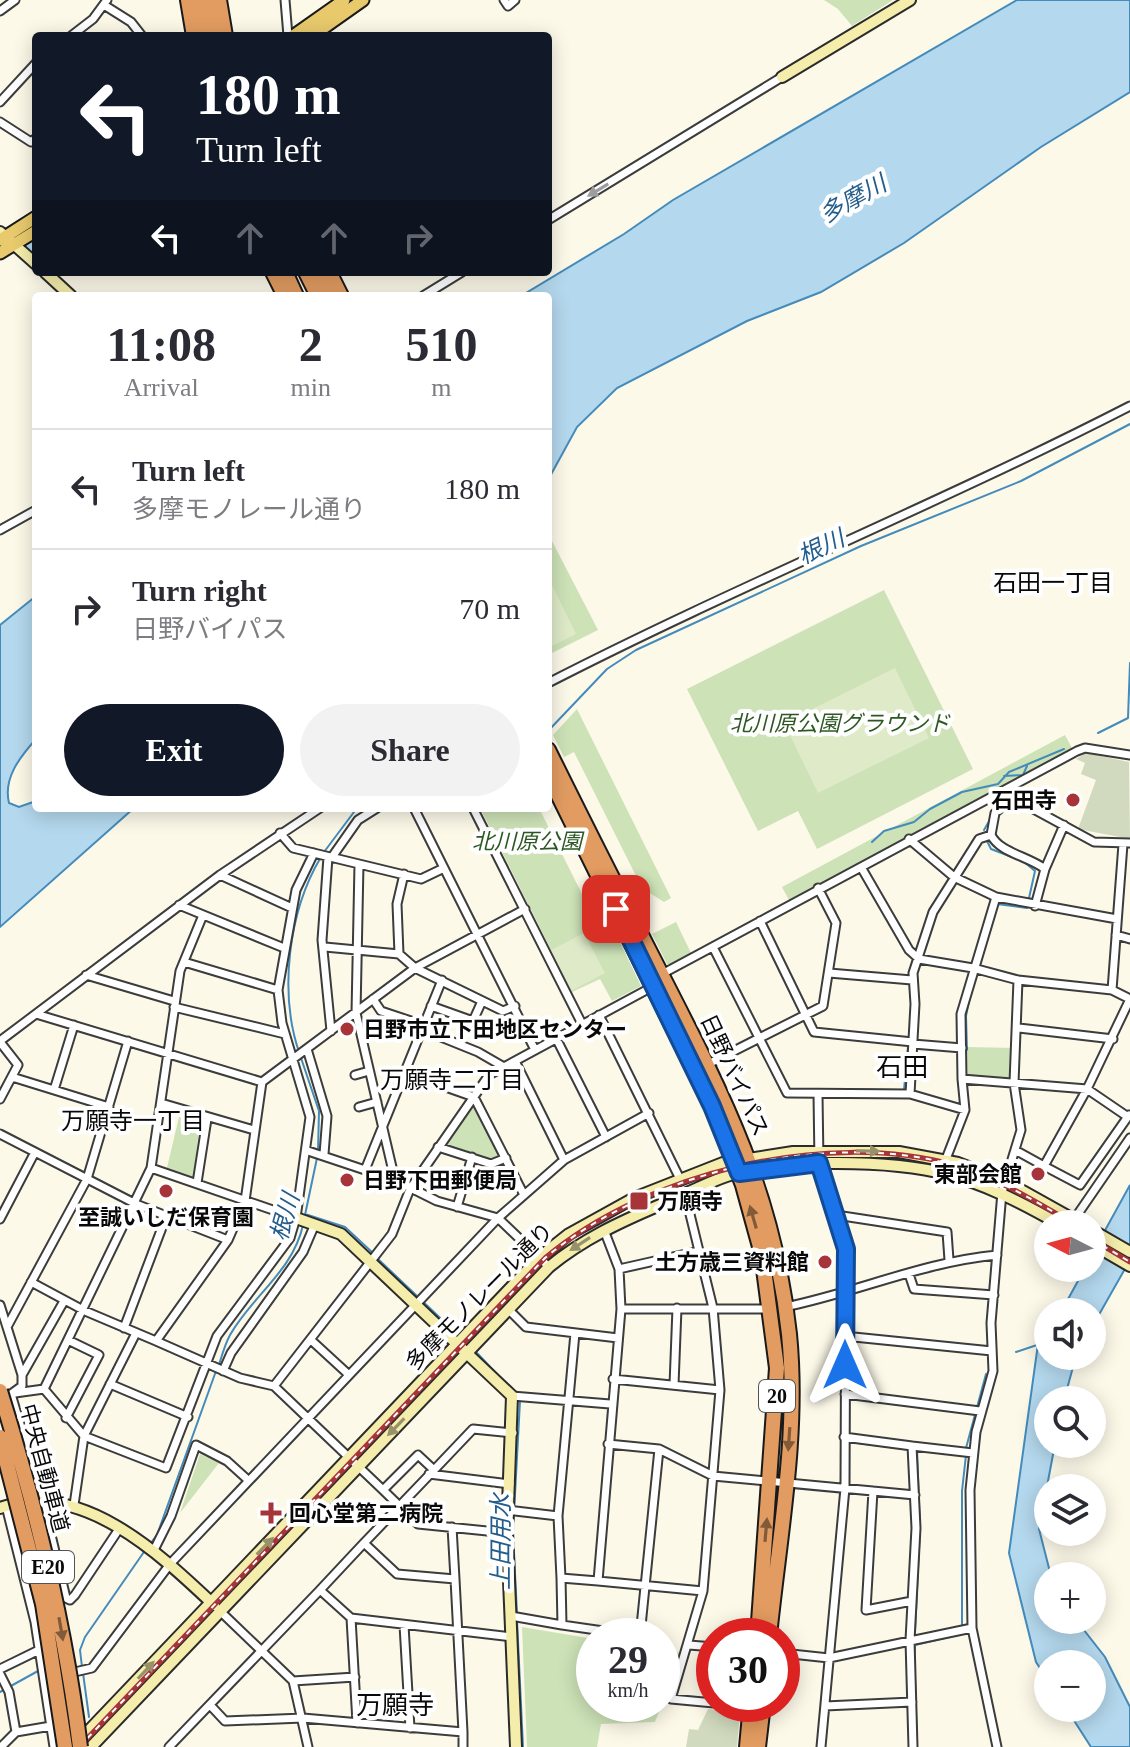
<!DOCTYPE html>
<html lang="en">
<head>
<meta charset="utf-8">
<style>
	:root { --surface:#fff; --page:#f2f2f3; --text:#2b2b33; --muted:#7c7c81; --line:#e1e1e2; --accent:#111827 }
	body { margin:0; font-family:"Times New Roman","Noto Sans JP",serif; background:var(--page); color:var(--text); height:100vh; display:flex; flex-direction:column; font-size:30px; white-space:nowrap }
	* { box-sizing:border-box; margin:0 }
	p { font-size:26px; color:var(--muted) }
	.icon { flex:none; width:44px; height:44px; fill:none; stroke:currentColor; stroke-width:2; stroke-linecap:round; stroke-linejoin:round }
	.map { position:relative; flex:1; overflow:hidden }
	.drawer { position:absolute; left:32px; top:292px; width:520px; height:520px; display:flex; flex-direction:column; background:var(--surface); border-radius:8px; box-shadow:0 4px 20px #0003 }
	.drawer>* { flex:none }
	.guide { position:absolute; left:32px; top:32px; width:520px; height:244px; border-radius:8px; box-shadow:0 4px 20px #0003; background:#111827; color:#fff; overflow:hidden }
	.needle { width:52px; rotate:276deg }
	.fabs { position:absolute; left:1034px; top:1210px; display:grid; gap:16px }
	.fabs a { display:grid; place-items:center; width:72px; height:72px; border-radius:50%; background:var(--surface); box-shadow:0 4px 20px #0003; font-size:40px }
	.speed { position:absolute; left:576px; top:1618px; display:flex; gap:16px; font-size:40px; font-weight:700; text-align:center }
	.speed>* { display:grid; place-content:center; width:104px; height:104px; border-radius:50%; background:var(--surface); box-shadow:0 4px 20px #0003; line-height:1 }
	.speed small { font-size:20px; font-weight:400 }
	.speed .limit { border:12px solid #d22; background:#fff; color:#111 }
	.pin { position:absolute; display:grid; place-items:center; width:68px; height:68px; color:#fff; margin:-34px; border-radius:16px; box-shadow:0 4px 12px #0006 }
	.me { position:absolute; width:88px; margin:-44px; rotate:0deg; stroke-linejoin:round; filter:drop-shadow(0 0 6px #0008) }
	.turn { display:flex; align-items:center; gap:28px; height:168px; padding:0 32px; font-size:36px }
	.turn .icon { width:104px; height:104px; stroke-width:2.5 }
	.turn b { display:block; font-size:56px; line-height:68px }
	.lanes { display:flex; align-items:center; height:76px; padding:0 32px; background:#0003; justify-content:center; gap:40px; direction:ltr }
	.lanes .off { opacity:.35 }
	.eta { display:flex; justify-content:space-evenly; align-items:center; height:136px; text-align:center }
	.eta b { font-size:48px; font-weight:700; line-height:56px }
	.cta { display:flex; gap:16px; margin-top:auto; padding:16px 32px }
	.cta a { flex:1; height:92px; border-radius:48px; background:var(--accent); color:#fff; font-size:32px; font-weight:700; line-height:92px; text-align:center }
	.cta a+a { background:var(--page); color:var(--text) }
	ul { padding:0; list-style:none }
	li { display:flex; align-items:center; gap:24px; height:120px; padding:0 32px; border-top:2px solid var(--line) }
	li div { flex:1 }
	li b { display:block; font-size:30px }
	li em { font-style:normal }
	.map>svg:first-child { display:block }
	.green { fill:#cde2b7 }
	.cemetery { fill:#d1dabe }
	.pitch { fill:#deeac8 }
	.water { fill:#b4d8ed; stroke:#448bbb; stroke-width:2 }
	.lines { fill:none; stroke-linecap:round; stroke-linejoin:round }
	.stream { stroke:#448bbb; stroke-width:2 }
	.river { stroke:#b4d8ed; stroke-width:14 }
	.street-casing { stroke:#3c3c3c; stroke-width:11 }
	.secondary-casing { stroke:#2b2b2b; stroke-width:14 }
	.primary-casing { stroke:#1a1a1a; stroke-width:15 }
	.highway-casing { stroke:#1a1a1a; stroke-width:18 }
	.street { stroke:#fff; stroke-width:7 }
	.secondary { stroke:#f5edab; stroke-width:10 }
	.primary { stroke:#e8ca6d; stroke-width:11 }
	.highway { stroke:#e29c61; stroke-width:14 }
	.rail-casing { stroke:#a73439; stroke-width:5 }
	.rail { stroke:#fff; stroke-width:2; stroke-dasharray:6; stroke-linecap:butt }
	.highway-bridge-casing { stroke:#1a1a1a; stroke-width:18; stroke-linecap:butt }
	.highway-bridge { stroke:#e29c61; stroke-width:14 }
	.oneway { fill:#9d9d9d }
	.oneway2 { fill:#97926a }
	.oneway3 { fill:#805a39 }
	.route-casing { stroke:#114b97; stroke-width:20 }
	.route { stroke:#1a73e8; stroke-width:14 }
	.poi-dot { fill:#a73439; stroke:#fff; stroke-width:3 }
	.labels { text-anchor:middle; stroke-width:8; stroke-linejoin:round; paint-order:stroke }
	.shield { fill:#fff; stroke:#535353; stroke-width:2 }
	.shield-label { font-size:20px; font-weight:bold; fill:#090909 }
	.park-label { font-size:22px; font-style:italic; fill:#2e5823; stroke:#fff }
	.poi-label { font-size:22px; font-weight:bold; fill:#090909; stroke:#fff; text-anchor:start }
	.street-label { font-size:22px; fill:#090909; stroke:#fff }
	.water-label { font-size:24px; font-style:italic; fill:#235d8b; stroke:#fff }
	.neighbourhood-label { font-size:24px; fill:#090909; stroke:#fff }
	.quarter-label { font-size:26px; fill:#090909; stroke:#fff }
</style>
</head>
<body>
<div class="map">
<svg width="1130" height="1747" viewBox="0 0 1130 1747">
	<rect width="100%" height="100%" fill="#fcf9e9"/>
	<path class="green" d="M824 0H893L852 26 838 9Z
		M552 541 598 630 548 655V543Z
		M884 590 973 769 817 849 798 811 758 831 687 689Z
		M577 709 671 898 664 902 645 890 639 882 574 752 564 757 553 735Z
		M1065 735 1073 750 789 900 782 887Z
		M480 808H539L585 900 589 929 600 938 617 936 641 986 612 1001 600 979 572 992Z
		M676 922 691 953 671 964H667L652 934Z
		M966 1047 1017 1048 1014 1083 965 1077Z
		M474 1097 506 1158 491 1164 438 1147Z
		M179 1117 200 1121 193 1180 166 1172Z
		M200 1454 219 1463 180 1513Z
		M522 1627 594 1639V1704H662L655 1722 601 1724 597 1747H527Z
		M662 1650 681 1653 662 1703Z"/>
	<path class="cemetery" d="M1086 753 1129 762 1130 839 1078 829 1096 780 1081 774 1085 763 1076 759Z
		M708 1709 740 1713 737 1747H686L689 1729 698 1730Z"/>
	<path class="pitch" d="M548 577 576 634 548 648Z
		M895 668 929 738 818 793 784 723Z
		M584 933 605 973 571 991 551 950Z"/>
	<path class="water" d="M1017 0H1130V92L1041 147 904 243 821 292 747 321 617 388 577 427 548 480V296H521L624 234 673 200Z
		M36 596V739C20 757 3 778 9 803L19 807 36 801V808H134L0 927V625Z
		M1130 1185V1260L1092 1327V1312H1061L1085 1268H1092V1254Z
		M1048 1330V1356H1076L1064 1400H1048V1444H1055L1039 1529 1051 1576H1048V1620H1076L1105 1657 1130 1707V1747H1091L1066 1708H1092V1664H1048V1680L1036 1662 1009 1553 1038 1344Z"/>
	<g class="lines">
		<path class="stream" d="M548 731 607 669 636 650 861 546 1021 481 1130 424
			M1098 733 1128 718 1130 663
			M1004 776 1023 775 1027 766
			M984 830 1003 797
			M987 841 991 849 1017 859
			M872 842 884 831 914 822 930 809 962 792 998 784 1009 772 1064 749
			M324 852 357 808
			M1023 861 1035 871 1029 898
			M997 904 1027 908
			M967 1050 966 1016 970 996
			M299 1052C279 993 288 912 321 857
			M301 1058 319 1111 318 1152
			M822 1089 904 1090 908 1047
			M822 1099V1122
			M827 1173 835 1203
			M305 1214 345 1227 374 1254
			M305 1215 317 1158
			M841 1223 849 1249
			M378 1259 456 1333
			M1016 1352 1037 1345
			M477 1353 517 1395
			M219 1365C222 1355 225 1344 230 1335 252 1296 293 1271 303 1225
			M849 1442 905 1449
			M966 1448 986 1374
			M150 1544 157 1535 216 1371
			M517 1614 513 1532 520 1401
			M517 1620 523 1747
			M962 1628V1491L966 1455
			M915 1633 920 1528 917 1450
			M82 1667 80 1650 85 1637 146 1549
			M914 1670 915 1645 962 1634
			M83 1673 89 1717
			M915 1680 917 1747
			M0 1692 38 1671"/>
		<path class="river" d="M28 249 36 245"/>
		<g class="street-casing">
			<path id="street" d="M285 0 288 36
				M504 0 508 6 515 0
				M104 5 131 22 142 36
				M0 11 15 0
				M71 36 93 19 107 0
				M0 102 36 63
				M0 122 31 142 36 138
				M548 220 782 77
				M423 296 462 272
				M0 530 36 510
				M548 683C739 585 939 504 1130 406
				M1004 793 1094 842 1130 843
				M1012 798 995 813 991 835C1000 853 1028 856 1045 869
				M414 808 535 1050
				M473 808 582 1024
				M280 833 293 848 421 879 444 868
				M909 839 954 877 996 897 1117 919
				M328 857 322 940 331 1031
				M332 857 358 820 377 808
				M359 864 356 1013 395 1180
				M861 867 909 950 919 959 973 968 1018 980 1112 990 1130 999
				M404 874 397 904 399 954 415 968 503 1011 515 1006
				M220 875 292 908
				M996 897 961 1014 962 1079 1087 1089 1128 1117
				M179 905 284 948
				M1035 906 1045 869 1064 825
				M760 921 814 1032 913 1042
				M1116 935 1130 939
				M325 947 399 954
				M713 947 787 1093 910 1094 965 1110 962 1079
				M184 962 278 990
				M829 973 912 980
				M662 974 1077 751 1085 748 1130 755
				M86 975 174 1001
				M1112 990 1123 844
				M373 999 381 1011 423 1025
				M431 1006 473 1021 482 1001
				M174 1007 285 1034
				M36 1014 262 1082
				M599 1015 680 1179
				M74 1025 54 1090 109 1107
				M1019 1028 1113 1039
				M421 1029 478 1052 504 1067
				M556 1038 606 1137
				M0 1041 220 875 320 808
				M0 1042 18 1065 0 1099
				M913 1044 962 1048
				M307 1049 327 1116 324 1154
				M515 1061 564 1160
				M708 1064 823 1006 836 923 818 888
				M403 1072 474 1097 524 1195
				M355 1075 369 1071
				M12 1077 54 1090
				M818 1094 819 1163 846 1249 845 1488 821 1747
				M910 1094 915 1004 913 973 933 912 979 839 991 835
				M161 1103 254 1130
				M359 1107 377 1102
				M1129 1115 1080 1185 1044 1166 1087 1089 1130 999
				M0 1134 136 1204 228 1240
				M438 1147 491 1164 506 1158
				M1015 1150 1044 1166
				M308 1151 395 1180 437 1201 498 1218 549 1267
				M946 1159 965 1110
				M151 1168 296 1218
				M365 1170 442 980
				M197 1183 207 1119
				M685 1194 713 1308 720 1390 703 1591
				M457 1207 472 1157
				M836 1215 947 1232 949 1260
				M0 1219 35 1152
				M1071 1224 1130 1138
				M619 1269 699 1251
				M909 1274 914 1289 994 1295
				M31 1282 85 1311 156 1341 228 1240 245 1201 262 1082 415 968 525 909
				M0 1305 22 1375V1386L11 1394 43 1501 66 1598 70 1600 75 1595 119 1529
				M785 1307C858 1292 923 1262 997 1255
				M508 1309 526 1327 618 1338
				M621 1309H769
				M7 1327 87 1179 128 1041
				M124 1328 166 1217
				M844 1336 992 1351
				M311 1340 348 1374
				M156 1341 240 1378 274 1386 383 1490 418 1455 434 1470 364 1543 397 1574 455 1579 463 1732 303 1718 225 1721 210 1705
				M223 1371 231 1353 303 1252 315 1224
				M22 1375 64 1301
				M613 1379 720 1390
				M110 1384 188 1417
				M674 1385 677 1308
				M274 1386 392 1234 410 1189 489 1075 652 987
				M44 1389 84 1436 166 1468 217 1336 290 1238 296 1218 310 1117 282 1023 278 990 296 890 314 853
				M44 1389 151 1168 180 971 203 915
				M15 1393 44 1389
				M845 1394 980 1411
				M512 1396 610 1404
				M66 1418 99 1355 70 1341
				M844 1437 912 1446
				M608 1444 659 1449 713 1476 915 1495
				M434 1470 473 1429 513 1433
				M429 1474 510 1484
				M383 1490 418 1524 507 1533
				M873 1491 866 1610 912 1601
				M74 1505 84 1436 136 1333
				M6 1506 35 1622 54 1747
				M507 1510 558 1516 561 1578
				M558 1516 575 1333
				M452 1527 455 1579
				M153 1552 171 1516 196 1445 227 1461 248 1480
				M598 1581 703 1591 671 1699 714 1703
				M320 1590 364 1543
				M221 1612 293 1681 308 1747
				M511 1616 562 1625 561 1578 598 1581 621 1309 619 1269 604 1230
				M351 1618 357 1723
				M404 1625 410 1728
				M562 1625 638 1636
				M640 1636 659 1449
				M689 1645 714 1647
				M782 1653 829 1658 972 1628
				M0 1669 39 1650
				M0 1674 9 1692 16 1732
				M66 1674 92 1668 170 1564 498 1218 564 1160 649 1113
				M293 1681 355 1677
				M720 1704 751 1707
				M825 1706 912 1702
				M463 1732V1747
				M1 1747 16 1732 51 1726
				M169 1747 320 1590 351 1618 512 1637
				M913 1747 910 1640 916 1528 912 1446 973 1453
				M997 1747 972 1628 970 1490 976 1432 993 1371 991 1323 1002 1192 1021 1130 1014 1083 1018 980"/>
		</g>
		<g class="secondary-casing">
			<path id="secondary" d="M782 77 910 0
				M0 232 36 264
				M45 272 71 296
				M296 1218 341 1234 512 1396 507 1533 516 1747
				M1092 1230 1130 1252
				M1092 1244 1130 1266
				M0 1508C81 1479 160 1554 214 1605
				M77 1743 540 1257 569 1234 634 1198 723 1163 793 1152H899L958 1163 1005 1181 1082 1224
				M91 1747 549 1267C583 1239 620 1222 660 1205 682 1196 704 1184 727 1176 759 1165 795 1163 829 1163 928 1162 973 1175 1059 1224"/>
		</g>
		<g class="primary-casing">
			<path id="primary" d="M293 36 344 0
				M312 36 363 0
				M0 240 36 217
				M0 253 36 231"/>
		</g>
		<g class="highway-casing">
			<path id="highway" d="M188 0 194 36
				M198 0 204 36
				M209 0 214 36
				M219 0 225 36
				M273 272 285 296
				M285 272 296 296
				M306 272 318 296
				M317 272 329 296
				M329 272 341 296
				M548 750C585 825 622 898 660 972 723 1095 774 1193 789 1334 799 1435 779 1537 769 1636
				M548 774 712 1106 743 1185 762 1254 777 1368 758 1636
				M747 1747 751 1704
				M758 1747 763 1704"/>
		</g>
		<use href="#street" class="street"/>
		<use href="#secondary" class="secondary"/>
		<use href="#primary" class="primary"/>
		<use href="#highway" class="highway"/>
		<g class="rail-casing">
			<path id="rail" d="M1092 1239 1130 1262
				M79 1747 545 1258C646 1173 825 1129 954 1165 998 1178 1035 1201 1074 1224"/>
		</g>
		<use href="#rail" class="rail"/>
		<g class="highway-bridge-casing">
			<path id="highway-bridge" d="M0 1391C36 1507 65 1626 80 1747
				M0 1437 43 1604 65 1747"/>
		</g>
		<use href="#highway-bridge" class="highway-bridge"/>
	</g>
	<defs><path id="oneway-solid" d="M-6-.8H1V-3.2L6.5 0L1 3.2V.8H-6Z" transform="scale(2)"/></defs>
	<use class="oneway" href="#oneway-solid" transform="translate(598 190) rotate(149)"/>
	<g class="oneway2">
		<use href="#oneway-solid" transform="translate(868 1151) rotate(1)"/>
		<use href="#oneway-solid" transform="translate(580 1244) rotate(147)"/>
		<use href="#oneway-solid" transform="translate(396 1427) rotate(134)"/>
		<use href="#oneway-solid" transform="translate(265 1546) rotate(-46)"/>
		<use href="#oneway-solid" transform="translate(146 1670) rotate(-47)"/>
	</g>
	<g class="oneway3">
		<use href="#oneway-solid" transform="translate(753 1217) rotate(-106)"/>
		<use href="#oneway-solid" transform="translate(789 1439) rotate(94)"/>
		<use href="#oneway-solid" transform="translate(766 1530) rotate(-85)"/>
		<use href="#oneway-solid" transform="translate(61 1629) rotate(80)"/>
	</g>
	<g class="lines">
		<g class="route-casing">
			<path id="route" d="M616 909 712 1106 739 1173 819 1163 846 1249 845 1365"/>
		</g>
		<use href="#route" class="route"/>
	</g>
	<g class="poi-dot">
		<circle cx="1073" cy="800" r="8"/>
		<circle cx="347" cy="1029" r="8"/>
		<circle cx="1038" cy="1174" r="8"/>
		<circle cx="347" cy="1180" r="8"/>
		<circle cx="166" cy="1191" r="8"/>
		<rect x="629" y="1191" width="20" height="20" rx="4"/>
		<circle cx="825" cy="1262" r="8"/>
		<path d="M267 1501h8v8h8v8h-8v8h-8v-8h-8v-8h8z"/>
	</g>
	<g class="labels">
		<g class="shield">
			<rect x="759" y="1380" width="36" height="32" rx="6"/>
			<rect x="22" y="1551" width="52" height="32" rx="6"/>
		</g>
		<g class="shield-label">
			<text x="777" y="1403">20</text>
			<text x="48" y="1574">E20</text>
		</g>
		<g class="park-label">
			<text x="840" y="731">北川原公園グラウンド</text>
			<text x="527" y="849">北川原公園</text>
		</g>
		<g class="poi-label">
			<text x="1057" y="808" text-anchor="end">石田寺</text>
			<text x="363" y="1037">日野市立下田地区センター</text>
			<text x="1022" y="1182" text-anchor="end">東部会館</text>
			<text x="363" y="1188">日野下田郵便局</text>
			<text x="657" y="1209">万願寺</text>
			<text x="166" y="1225" text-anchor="middle">至誠いしだ保育園</text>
			<text x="809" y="1270" text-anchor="end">土方歳三資料館</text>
			<text x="289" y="1521">回心堂第二病院</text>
		</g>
		<g class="street-label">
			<text transform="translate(735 1075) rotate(65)" y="8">日野バイパス</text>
			<text transform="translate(479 1296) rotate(-45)" y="8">多摩モノレール通り</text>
			<text transform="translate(45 1468) rotate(75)" y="8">中央自動車道</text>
		</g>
		<g class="water-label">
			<text transform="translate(853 199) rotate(-29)" y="8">多摩川</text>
			<text transform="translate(821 547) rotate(-25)" y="8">根川</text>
			<text transform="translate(285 1217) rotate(-74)" y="8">根川</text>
			<text transform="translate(501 1542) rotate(-90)" y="8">上田用水</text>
		</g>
		<g class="neighbourhood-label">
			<text x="1053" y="591">石田一丁目</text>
			<text x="452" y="1088">万願寺二丁目</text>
			<text x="133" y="1129">万願寺一丁目</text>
		</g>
		<g class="quarter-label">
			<text x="902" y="1076">石田</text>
			<text x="395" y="1714">万願寺</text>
		</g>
	</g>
</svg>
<div class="fabs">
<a><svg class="needle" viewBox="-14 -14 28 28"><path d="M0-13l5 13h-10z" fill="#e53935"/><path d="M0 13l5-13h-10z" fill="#7c7c81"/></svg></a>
<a><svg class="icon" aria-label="sound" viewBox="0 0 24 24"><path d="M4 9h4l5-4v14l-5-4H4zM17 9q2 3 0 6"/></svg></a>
<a><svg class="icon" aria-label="search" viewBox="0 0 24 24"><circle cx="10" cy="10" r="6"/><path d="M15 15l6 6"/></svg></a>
<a><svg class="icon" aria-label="layers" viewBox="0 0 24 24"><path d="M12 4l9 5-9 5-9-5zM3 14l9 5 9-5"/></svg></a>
<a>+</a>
<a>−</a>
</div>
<div class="speed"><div>29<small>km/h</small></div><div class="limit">30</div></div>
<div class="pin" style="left:616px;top:909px;background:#d93025"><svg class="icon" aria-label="arrive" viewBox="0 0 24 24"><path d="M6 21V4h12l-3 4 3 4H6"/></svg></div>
<svg class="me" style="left:845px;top:1365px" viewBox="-20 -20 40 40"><path d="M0-17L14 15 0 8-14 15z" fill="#1a73e8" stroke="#fff" stroke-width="4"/></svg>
<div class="guide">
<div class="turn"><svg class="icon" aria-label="left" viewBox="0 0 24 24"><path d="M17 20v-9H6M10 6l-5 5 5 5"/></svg><div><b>180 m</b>Turn left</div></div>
<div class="lanes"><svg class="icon" aria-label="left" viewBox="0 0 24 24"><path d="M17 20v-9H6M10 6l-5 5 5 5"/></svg><svg class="icon off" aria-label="ahead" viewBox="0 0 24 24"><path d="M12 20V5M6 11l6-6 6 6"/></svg><svg class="icon off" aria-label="ahead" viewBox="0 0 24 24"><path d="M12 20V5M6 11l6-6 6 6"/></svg><svg class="icon off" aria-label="right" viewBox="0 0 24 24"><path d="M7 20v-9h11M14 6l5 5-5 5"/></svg></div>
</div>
<section class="drawer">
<div class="eta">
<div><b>11:08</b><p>Arrival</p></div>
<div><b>2</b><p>min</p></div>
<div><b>510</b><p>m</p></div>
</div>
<ul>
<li><svg class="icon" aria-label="left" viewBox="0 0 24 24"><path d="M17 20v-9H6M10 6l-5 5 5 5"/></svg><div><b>Turn left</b><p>多摩モノレール通り</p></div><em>180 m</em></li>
<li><svg class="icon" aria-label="right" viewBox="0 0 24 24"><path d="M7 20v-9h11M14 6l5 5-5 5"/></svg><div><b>Turn right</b><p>日野バイパス</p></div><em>70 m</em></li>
</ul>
<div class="cta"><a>Exit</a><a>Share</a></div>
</section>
</div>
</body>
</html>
